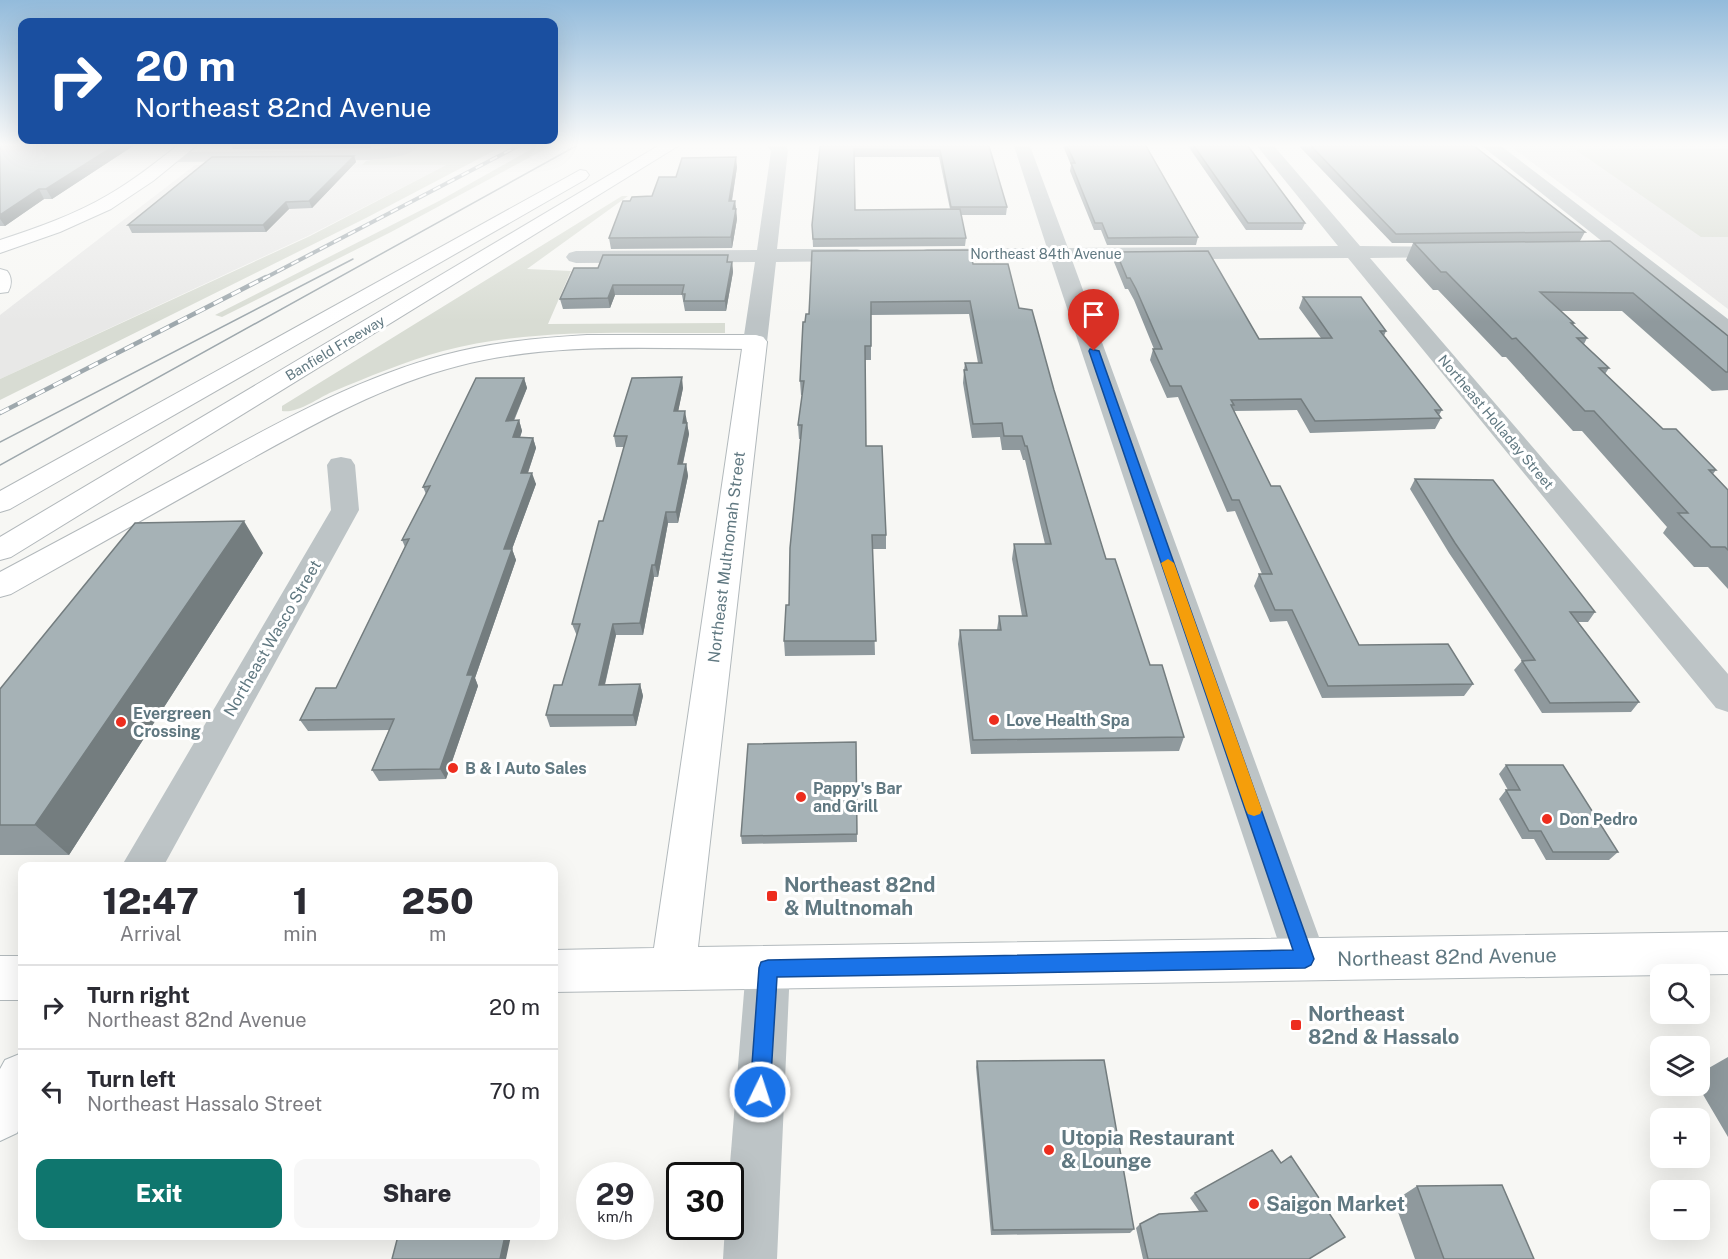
<!DOCTYPE html>
<html lang="en">
<head>
<meta charset="utf-8">
<style>
	:root { --surface:#fff; --page:#f7f7f7; --text:#2b2b33; --muted:#7c7c81; --line:#e1e1e2; --accent:#0f766e }
	body { margin:0; font-family:"Public Sans",sans-serif; background:var(--page); color:var(--text); height:100vh; display:flex; flex-direction:column; font-size:22px; white-space:nowrap }
	* { box-sizing:border-box; margin:0 }
	p { font-size:20px; color:var(--muted) }
	.icon { flex:none; width:33px; height:33px; fill:none; stroke:currentColor; stroke-width:2; stroke-linecap:round; stroke-linejoin:round }
	.map { position:relative; flex:1; overflow:hidden }
	.panel { position:absolute; left:18px; top:862px; width:540px; height:378px; display:flex; flex-direction:column; background:var(--surface); border-radius:12px; box-shadow:0 6px 24px #0002 }
	.panel>* { flex:none }
	.hud { position:absolute; left:18px; top:18px; width:540px; height:126px; border-radius:12px; box-shadow:0 6px 24px #0002; background:#1a4fa0; color:#fff; overflow:hidden }
	.buttons { position:absolute; left:1650px; top:964px; display:grid; gap:12px }
	.buttons a { display:grid; place-items:center; width:60px; height:60px; border-radius:12px; background:var(--surface); box-shadow:0 6px 24px #0002; font-size:30px }
	.speed { position:absolute; left:576px; top:1162px; display:flex; gap:12px; font-size:30px; font-weight:700; text-align:center }
	.speed>* { display:grid; place-content:center; width:78px; height:78px; border-radius:50%; background:var(--surface); box-shadow:0 6px 24px #0002; line-height:1 }
	.speed small { font-size:15px; font-weight:400 }
	.speed .limit { border:3px solid #111; border-radius:9px; background:#fff; color:#111 }
	.pin { position:absolute; display:grid; place-items:center; width:51px; height:51px; color:#fff; margin:-62px -26px; border-radius:50% 50% 50% 0; rotate:-45deg; box-shadow:0 0 6px #0007 }
	.pin .icon { rotate:45deg }
	.me { position:absolute; width:66px; margin:-33px; rotate:4deg; stroke-linejoin:round; filter:drop-shadow(0 0 4px #0008) }
	.turn { display:flex; align-items:center; gap:21px; height:126px; padding:0 18px; font-size:27px }
	.turn .icon { width:78px; height:78px; stroke-width:2.5 }
	.turn b { display:block; font-size:42px; line-height:51px }
	.eta { display:flex; justify-content:space-evenly; align-items:center; height:102px; text-align:center }
	.eta b { font-size:36px; font-weight:800; line-height:42px }
	.action { display:flex; gap:12px; margin-top:auto; padding:12px 18px }
	.action a { flex:1; height:69px; border-radius:12px; background:var(--accent); color:#fff; font-size:24px; font-weight:800; line-height:69px; text-align:center }
	.action a+a { background:var(--page); color:var(--text) }
	ul { padding:0; list-style:none }
	li { display:flex; align-items:center; gap:18px; height:84px; padding:0 18px; border-top:2px solid var(--line) }
	li div { flex:1 }
	li b { display:block; font-size:22px }
	li em { font-style:normal }
	.map>svg:first-child { display:block }
	.built { fill:#e8e8e7 }
	.green { fill:#d8dcd3 }
	.lines { fill:none; stroke-linecap:round; stroke-linejoin:round }
	.secondary-casing { stroke:#afb8bb; stroke-width:2 }
	.primary-casing { stroke:#b2b9bc; stroke-width:2 }
	.highway-casing { stroke:#b2b8bb; stroke-width:2 }
	.street { fill:#bdc4c6; fill-rule:evenodd }
	.secondary { fill:#fff; fill-rule:evenodd }
	.primary { fill:#fff; fill-rule:evenodd }
	.highway { fill:#fff; fill-rule:evenodd }
	.tram { stroke:#9ea8ad; stroke-width:1.5 }
	.rail-far1-casing { stroke:#9ea8ad; stroke-width:4 }
	.rail-casing { stroke:#9ea8ad; stroke-width:4.5 }
	.rail-far1 { stroke:#fff; stroke-width:2; stroke-dasharray:8; stroke-linecap:butt }
	.rail { stroke:#fff; stroke-width:3; stroke-dasharray:10; stroke-linecap:butt }
	.wall { fill:#8f999d; fill-rule:evenodd }
	.shaded-wall { fill:#747d7f }
	.building { fill:#a6b2b6; stroke:#747d7f; stroke-width:1.5 }
	.route { fill:#1a73e8; stroke:#114b97; stroke-width:1.5 }
	.slow { fill:#f59e0b }
	.poi-dot { fill:#ed2d1e; stroke:#fff; stroke-width:2 }
	.labels { text-anchor:middle; stroke-width:6; stroke-linejoin:round; paint-order:stroke }
	.far-street-label { font-size:14px; fill:#607881; stroke:#fff }
	.street-label { font-size:16px; fill:#607881; stroke:#fff }
	.poi-label { font-size:16px; font-weight:bold; fill:#607881; stroke:#fff; text-anchor:start }
	.near-poi-label { font-size:20px; font-weight:bold; fill:#607881; stroke:#fff; text-anchor:start }
	.near-street-label { font-size:20px; fill:#607881; stroke:#fff }
</style>
</head>
<body>
<div class="map">
<svg width="1728" height="1259" viewBox="0 0 1728 1259">
	<rect width="100%" height="100%" fill="#f7f7f4"/>
	<path class="built" d="M1510 146H1728V309L1661 258Z
		M450 163 310 235 0 379V315L195 165Z"/>
	<path class="green" d="M421 146H503L366 218 0 400V379L310 236 446 165H362L366 161 406 154Z
		M537 146H551L391 232 222 317 215 315 439 201Z
		M1728 149V237H1701L1576 150Z
		M622 196H628L527 269 571 271 548 324 725 323V333C632 334 534 327 443 351 406 361 368 377 332 392 318 398 297 414 282 411V406Z"/>
	<g class="lines">
		<g class="secondary-casing">
			<path id="secondary" d="M22 1053V1124L17 1133 0 1141V1069L5 1060Z"/>
		</g>
		<g class="primary-casing">
			<path id="primary" d="M177 146H196L153 181 111 209 60 232 0 253V240C37 228 74 215 108 195 133 181 155 163 177 146Z
				M0 269 7 271C12 277 12 285 8 292L0 293Z
				M755 335 763 337 767 342 698 947 1728 932V974L554 992V950L654 948 743 342 747 337Z
				M0 956H22V1000H0Z"/>
		</g>
		<g class="highway-casing">
			<path id="highway" d="M658 146H678L11 557 0 560V537Z
				M580 170 586 171 589 175 586 179 10 509 0 512V491Z
				M587 335H755L763 337 767 342 763 347 755 349C656 349 554 341 458 366 380 386 309 427 240 465 163 508 87 551 11 594L0 597V572C68 536 136 499 204 463 281 421 358 378 444 355 491 342 539 338 587 335Z"/>
		</g>
		<path class="street" d="M394 146H419C409 158 385 158 370 160L173 162 167 161 164 157 167 153 173 152 370 150Z
			M767 146H786L788 150 777 249H857L864 251 867 255 864 259 857 261 776 262 767 342 763 347 755 349 747 347 743 342 755 262 576 263 569 261 566 257 569 253 576 251 757 250 771 151Z
			M1014 146H1030L1068 248 1338 246 1257 146H1274L1360 246 1461 247 1464 251 1461 255 1454 257 1370 258 1728 674V712L1716 708 1348 258 1072 260 1327 959 1321 974 1305 980 1289 974 1051 260 927 261 920 259 917 255 920 251 927 249 1047 248Z
			M1482 146H1501L1728 319V337L1720 335Z
			M341 457 351 459 355 465 359 510 163 867H121L331 510 327 465 331 459Z
			M768 947 784 953 790 968 777 1259H723L725 1227H730L729 1176 746 968 752 953Z"/>
		<use href="#secondary" class="secondary"/>
		<use href="#primary" class="primary"/>
		<use href="#highway" class="highway"/>
		<path class="tram" d="M0 442 353 259
			M0 465 576 146"/>
		<g class="rail-far1-casing">
			<path id="rail-far1" d="M263 279 518 146"/>
		</g>
		<g class="rail-casing">
			<path id="rail" d="M0 413 266 277"/>
		</g>
		<use href="#rail-far1" class="rail-far1"/>
		<use href="#rail" class="rail"/>
	</g>
	<path class="wall" d="M0 146H133L52 199H44L5 226H0Z
		M232 146H372L370 148 233 149Z
		M820 146H989L1007 207 1006 215H961L966 238 965 246 813 247 812 225ZM854 157H939L950 209 855 210Z
		M1063 146H1146L1198 237 1196 245H1107L1101 230H1094L1070 171 1071 165Z
		M1188 146H1248L1305 223 1302 230H1246Z
		M1299 146H1474L1585 232 1580 241 1728 336V390L1712 391 1622 311H1560L1574 323 1573 325 1587 338 1584 344 1609 368 1605 374 1663 429 1716 470 1713 474 1728 490V589L1708 567H1694L1663 533 1667 527 1582 431H1573L1506 357H1502L1438 290H1433L1406 260 1413 243H1392Z
		M354 156 356 162 312 208 289 209 266 232 132 233 128 225Z
		M737 167 732 201H735L737 219 732 248 611 249 609 238 630 201 652 196Z
		M1116 252 1259 339 1321 338 1299 308 1303 297 1386 331 1384 336 1442 410 1439 415 1441 418 1435 429 1310 433 1297 410 1234 411 1271 486 1359 645 1473 684 1464 696 1322 698 1287 621 1270 622 1254 586 1259 574H1262L1235 511 1227 512 1178 397 1167 398 1150 360 1153 349H1154L1134 300 1128 289H1125L1114 262Z
		M732 262 733 272 726 311H685L682 295H615L610 308 563 309 560 299 598 268Z
		M973 264 1019 308 1054 390 1106 559 1150 665 1184 737 1179 751 971 754 958 644 960 630H997L999 616H1022L1012 559 1014 544H1045L1025 460H1023L1020 450H1002L1000 437 972 438 963 383 964 370 965 363H978L969 314 871 315V360H865L866 446 886 535V549H872L875 655 785 656 784 641 789 605 801 439H799L798 425 802 395H801L800 381 805 322 809 314Z
		M524 378 527 388 514 421 519 420 522 431 520 438H533L536 448 528 473 536 484 512 549 516 560 475 678 478 686 446 779 379 781 372 770 389 730 308 731 300 720 336 688 405 547 402 540 426 494 423 487Z
		M683 388 678 411 687 423 689 434 683 464H686L688 476 678 523H668L658 577H654L643 635H616L605 685 640 684 643 696 636 726 550 727 546 715 562 685 577 636 572 624 603 521 624 447H616L614 436Z
		M1415 479 1595 612 1588 622H1578L1639 702 1631 712 1542 713 1514 670 1522 661 1449 553 1410 489Z
		M263 553 69 855H0V689Z
		M856 742 857 842 742 844 741 836Z
		M1506 765 1618 852 1609 860H1546L1534 839H1522L1499 799 1506 790H1508L1499 774Z
		M1728 1057V1137L1698 1086H1700V1073Z
		M977 1061 1134 1229 1130 1233 991 1235 976 1067Z
		M1417 1186 1534 1259H1415L1394 1201Z
		M1195 1193 1310 1259H1143L1136 1228 1140 1224 1199 1211 1190 1198Z"/>
	<path class="shaded-wall" d="M114 146H133L52 199 46 189Z
		M354 156 356 162 312 208 309 201Z
		M736 157 737 167 730 211 729 201Z
		M39 189 44 199 5 226 0 219V215Z
		M735 201 737 219 732 248 731 237 733 209Z
		M286 202 289 209 266 232 263 225Z
		M732 262 733 272 726 311 725 301Z
		M613 285 615 295 610 308 608 298Z
		M682 377 683 388 676 422 674 411Z
		M524 378 527 388 509 431 506 421Z
		M685 411 687 422 685 434 683 423Z
		M519 420 522 431 516 448 513 437Z
		M687 423 689 434 680 476 678 464Z
		M533 438 536 448 524 484 521 473Z
		M686 464 688 476 678 523 676 512Z
		M532 473 536 484 508 560 504 549Z
		M666 512 668 523 658 577 655 565Z
		M244 521 263 553 69 855 35 825Z
		M512 549 516 560 475 678 478 686 446 779 440 769 467 675Z
		M652 565 654 577 643 635 640 623Z
		M613 624 616 635 602 696 599 685Z
		M640 684 643 696 636 726 633 715Z
		M505 1236H511L506 1259H500Z"/>
	<path class="building" d="M0 146H114L46 189H39L0 215Z
		M820 146H989L1007 207H951L940 150 854 149 855 210 960 209 966 238 813 239 812 225Z
		M1067 146H1146L1198 237 1108 238 1102 223H1095L1071 163H1075Z
		M1194 146H1248L1305 223H1248Z
		M1311 146H1474L1585 232 1396 234Z
		M354 156 309 201 286 202 263 225H128L212 157Z
		M736 157 729 201H735L733 209H736L731 237 609 238 623 201H630L632 197 652 196 659 177H676L682 158Z
		M1610 241 1728 336V372H1726L1633 293 1540 292 1574 323H1571L1587 338H1577L1609 368H1599L1663 429H1676L1716 470H1709L1728 490V550L1725 547H1711L1678 513H1688L1594 411H1585L1516 338 1512 339 1446 272H1441L1414 243Z
		M970 250 973 264H1008L1019 308 1032 310 1054 390 1106 559H1115L1150 665H1162L1184 737 973 740 960 630H1001L999 616H1027L1014 544H1051L1027 446H1025L1022 436H1004L1002 423 973 424 964 370H967L965 363H982L970 301 871 302V346H865L866 446H882L886 535H872L876 641H784L786 605H789L790 548 802 425H798L804 381H800L803 322H805L806 314H809L812 251Z
		M1208 251 1259 339 1332 338 1303 297H1361L1386 331H1380L1442 410H1435L1441 418 1315 421 1301 399 1231 400 1234 405H1231L1271 486H1280L1359 645 1448 644 1473 684 1328 686 1292 610H1275L1259 574H1272L1239 500H1232L1181 386H1170L1153 349H1162L1136 289 1130 278H1127L1116 252Z
		M603 255H728L727 262H732L725 301H684L685 294H682L684 285H613L608 298 560 299 574 268H598Z
		M682 377 674 411H685L683 423H687L678 464H686L676 512H666L655 565H652L640 623 613 624 599 685 640 684 633 715H546L554 685H562L580 624H572L599 521H603L627 436H614L632 378Z
		M476 378H524L506 421 519 420 513 437 533 438 521 473H532L504 549H512L467 675H473L440 769 372 770 394 719 300 720 316 688H336L409 539 402 540 430 486 423 487Z
		M1415 479 1493 480 1595 612H1570L1639 702 1550 703 1522 661 1535 660 1455 543Z
		M244 521 35 825H0V689L135 523Z
		M856 742 857 834 741 836 748 744Z
		M1506 765H1563L1618 852H1553L1541 831H1529L1506 790H1520Z
		M1104 1060 1134 1229 993 1230 977 1061Z
		M1272 1150 1281 1163 1291 1156 1345 1237 1309 1259H1148L1140 1224 1159 1214 1207 1211 1195 1193Z
		M1502 1185 1534 1259H1444L1417 1186Z
		M398 1236H505L500 1259H392Z"/>
	<linearGradient id="sky" x2="0" y2="1"><stop stop-color="#93bbdb"/><stop offset="0.45" stop-color="#fbfbfa"/><stop offset="1" stop-color="#fbfbfa" stop-opacity="0"/></linearGradient>
	<rect width="1728" height="322" fill="url(#sky)"/>
	<path class="route" d="M1090 349 1099 351 1314 959 1311 965 1305 968 777 977 770 1092 767 1100 760 1102 753 1100 750 1092 759 968 761 962 768 960 1293 950 1089 351Z"/>
	<path class="slow" d="M1168 559 1174 563 1262 810 1260 814 1254 816 1248 814 1246 810 1161 563Z"/>
	<g class="poi-dot">
		<circle cx="994" cy="720" r="6"/>
		<circle cx="121" cy="722" r="6"/>
		<circle cx="453" cy="768" r="6"/>
		<circle cx="801" cy="797" r="6"/>
		<circle cx="1547" cy="819" r="6"/>
		<rect x="766" y="890" width="12" height="12" rx="3"/>
		<rect x="1290" y="1019" width="12" height="12" rx="3"/>
		<circle cx="1049" cy="1150" r="6"/>
		<circle cx="1254" cy="1204" r="6"/>
	</g>
	<g class="labels">
		<g class="far-street-label">
			<text x="1046" y="259">Northeast 84th Avenue</text>
			<text transform="translate(335 348) rotate(-31)" y="5">Banfield Freeway</text>
			<text transform="translate(1496 422) rotate(50)" y="5">Northeast Holladay Street</text>
		</g>
		<g class="street-label">
			<text transform="translate(726 557) rotate(-83)" y="6">Northeast Multnomah Street</text>
			<text transform="translate(272 638) rotate(-60)" y="6">Northeast Wasco Street</text>
		</g>
		<g class="poi-label">
			<text x="133" y="719">Evergreen<tspan x="133" dy="18">Crossing</tspan></text>
			<text x="1006" y="726">Love Health Spa</text>
			<text x="465" y="774">B &amp; I Auto Sales</text>
			<text x="813" y="794">Pappy's Bar<tspan x="813" dy="18">and Grill</tspan></text>
			<text x="1559" y="825">Don Pedro</text>
		</g>
		<g class="near-poi-label">
			<text x="784" y="892">Northeast 82nd<tspan x="784" dy="23">&amp; Multnomah</tspan></text>
			<text x="1308" y="1021">Northeast<tspan x="1308" dy="23">82nd &amp; Hassalo</tspan></text>
			<text x="1061" y="1145">Utopia Restaurant<tspan x="1061" dy="23">&amp; Lounge</tspan></text>
			<text x="1266" y="1211">Saigon Market</text>
		</g>
		<g class="near-street-label">
			<text transform="translate(1447 957) rotate(-1)" y="7">Northeast 82nd Avenue</text>
		</g>
	</g>
</svg>
<div class="buttons">
<a><svg class="icon" aria-label="search" viewBox="0 0 24 24"><circle cx="10" cy="10" r="6"/><path d="M15 15l6 6"/></svg></a>
<a><svg class="icon" aria-label="layers" viewBox="0 0 24 24"><path d="M12 4l9 5-9 5-9-5zM3 14l9 5 9-5"/></svg></a>
<a>+</a>
<a>−</a>
</div>
<div class="speed"><div>29<small>km/h</small></div><div class="limit">30</div></div>
<div class="pin" style="left:1094px;top:351px;background:#d93025"><svg class="icon" aria-label="arrive" viewBox="0 0 24 24"><path d="M6 21V4h12l-3 4 3 4H6"/></svg></div>
<svg class="me" style="left:760px;top:1092px" viewBox="-20 -20 40 40"><circle r="17" fill="#1a73e8" stroke="#fff" stroke-width="3"/><path d="M0-11L8 9 0 5-8 9z" fill="#fff"/></svg>
<div class="hud">
<div class="turn"><svg class="icon" aria-label="right" viewBox="0 0 24 24"><path d="M7 20v-9h11M14 6l5 5-5 5"/></svg><div><b>20 m</b>Northeast 82nd Avenue</div></div>
</div>
<section class="panel">
<div class="eta">
<div><b>12:47</b><p>Arrival</p></div>
<div><b>1</b><p>min</p></div>
<div><b>250</b><p>m</p></div>
</div>
<ul>
<li><svg class="icon" aria-label="right" viewBox="0 0 24 24"><path d="M7 20v-9h11M14 6l5 5-5 5"/></svg><div><b>Turn right</b><p>Northeast 82nd Avenue</p></div><em>20 m</em></li>
<li><svg class="icon" aria-label="left" viewBox="0 0 24 24"><path d="M17 20v-9H6M10 6l-5 5 5 5"/></svg><div><b>Turn left</b><p>Northeast Hassalo Street</p></div><em>70 m</em></li>
</ul>
<div class="action"><a>Exit</a><a>Share</a></div>
</section>
</div>
</body>
</html>
